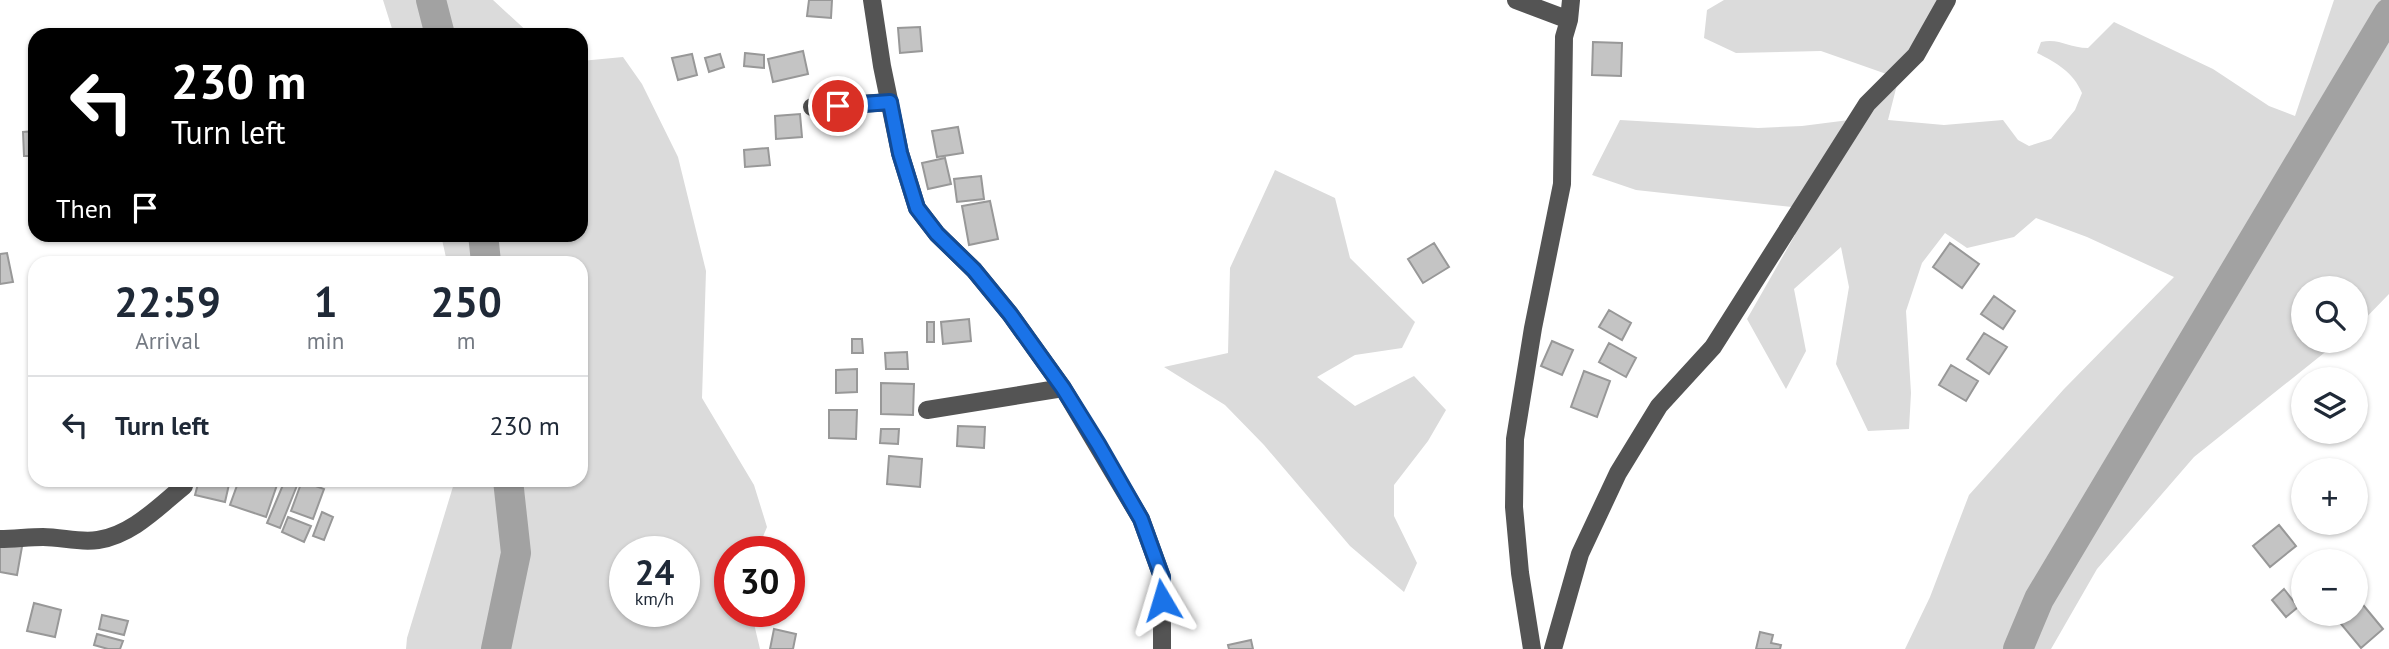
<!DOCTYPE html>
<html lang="en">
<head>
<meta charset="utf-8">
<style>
	:root { --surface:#fff; --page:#f2f2f3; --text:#1f2937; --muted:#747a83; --line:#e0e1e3 }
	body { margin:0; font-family:"PT Sans",sans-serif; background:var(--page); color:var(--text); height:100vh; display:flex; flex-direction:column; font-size:26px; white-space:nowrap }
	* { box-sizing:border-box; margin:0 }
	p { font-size:23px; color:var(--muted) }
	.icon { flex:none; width:38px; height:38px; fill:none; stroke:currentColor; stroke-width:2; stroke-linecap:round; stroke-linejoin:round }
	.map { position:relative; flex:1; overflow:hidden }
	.drawer { position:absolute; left:28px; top:256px; width:560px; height:231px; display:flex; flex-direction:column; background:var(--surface); border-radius:21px; box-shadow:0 2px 5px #0004 }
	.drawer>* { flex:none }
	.banner { position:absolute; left:28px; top:28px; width:560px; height:214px; border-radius:21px; box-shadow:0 2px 5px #0004; background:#000; color:#fff; overflow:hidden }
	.fabs { position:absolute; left:2291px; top:276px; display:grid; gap:14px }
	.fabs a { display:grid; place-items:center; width:77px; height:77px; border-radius:50%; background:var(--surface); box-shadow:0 2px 5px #0004; font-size:35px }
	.speed { position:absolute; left:609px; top:536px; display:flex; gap:14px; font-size:35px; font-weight:700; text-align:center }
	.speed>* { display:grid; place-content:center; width:91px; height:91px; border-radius:50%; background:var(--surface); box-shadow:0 2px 5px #0004; line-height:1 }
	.speed small { font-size:18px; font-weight:400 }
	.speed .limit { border:10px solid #d22; background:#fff; color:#111 }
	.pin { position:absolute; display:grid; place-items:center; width:60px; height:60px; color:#fff; margin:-30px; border:4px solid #fff; border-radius:50%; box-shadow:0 2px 7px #0007 }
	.me { position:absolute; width:77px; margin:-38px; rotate:353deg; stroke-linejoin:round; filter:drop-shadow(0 0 5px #0008) }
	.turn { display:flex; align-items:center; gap:24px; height:147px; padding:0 28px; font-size:32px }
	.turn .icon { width:91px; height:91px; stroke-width:2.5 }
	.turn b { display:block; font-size:49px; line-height:60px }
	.then { display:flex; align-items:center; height:66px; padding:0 28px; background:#0003; gap:14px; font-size:26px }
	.eta { display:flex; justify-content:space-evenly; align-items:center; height:119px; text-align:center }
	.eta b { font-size:42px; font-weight:800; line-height:49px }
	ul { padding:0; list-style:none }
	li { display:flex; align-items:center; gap:21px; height:98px; padding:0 28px; border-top:2px solid var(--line) }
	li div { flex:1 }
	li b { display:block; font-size:26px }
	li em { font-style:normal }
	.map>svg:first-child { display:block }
	.green { fill:#dbdbdb; fill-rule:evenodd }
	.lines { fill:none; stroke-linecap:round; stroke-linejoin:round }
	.river { stroke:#a2a2a2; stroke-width:30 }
	.building { fill:#c4c4c4; stroke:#989898; stroke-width:2 }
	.minor { stroke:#545454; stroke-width:18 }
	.route-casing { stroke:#114b97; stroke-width:18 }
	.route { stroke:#1a73e8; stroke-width:12 }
</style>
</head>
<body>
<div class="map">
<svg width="2389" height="649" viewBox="0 0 2389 649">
	<rect width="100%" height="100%" fill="#fff"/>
	<path class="green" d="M383 0H493L531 35H394Z
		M1724 0H1942L1901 69 1888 120 1944 125 2003 120 2018 140 2029 146 2051 139 2075 110 2082 93C2073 72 2057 63 2037 53L2041 42C2060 38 2068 48 2088 48L2114 22 2213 69 2269 106 2295 116 2334 0H2389V294L2356 328V289H2303V341H2339L2194 457 2097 569 2051 649H1905L1930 597 1969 495 2064 389 2174 277 2087 237 2036 218 2014 237 1967 248 1945 233 1922 263 1906 311 1911 393 1909 429 1868 431 1836 364 1849 287 1841 247 1794 289 1806 351 1786 389 1747 319 1795 235 1792 207 1636 190 1592 175 1620 120 1758 128 1802 126 1857 119 1895 77 1821 51 1736 53 1704 38 1707 10Z
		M623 57 642 84 678 157 706 271 702 398 754 485 767 527 757 551H730V611H751L760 649H406L407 638 455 480H581V262H447L441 235 581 234V61ZM684 551V611H625V551Z
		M1275 170 1335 198 1350 258 1415 322 1402 348 1355 355 1317 377 1355 406 1414 376 1446 410 1428 441 1394 485V516L1417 563 1404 592 1350 546 1264 445 1225 405 1164 367 1228 353 1230 268Z"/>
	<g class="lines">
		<path class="river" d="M431 0 440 35
			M483 234 486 262
			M496 649 516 553 508 480
			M2018 649 2039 599 2389 13"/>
	</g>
	<path class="building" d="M809 0H832L831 18 807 16Z
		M920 27 922 51 900 53 898 28Z
		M1593 42 1622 43 1621 76 1592 75Z
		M803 51 808 74 773 82 768 59Z
		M745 53 764 55V68L744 66Z
		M692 54 697 75 678 80 672 58Z
		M720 54 724 67 709 72 705 58Z
		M800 114 802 137 776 139 775 116Z
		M958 127 963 153 937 157 932 131Z
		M35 131V156H24L23 132Z
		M768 148 770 165 745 167 744 150Z
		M945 158 951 184 928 189 922 163Z
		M981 176 984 199 957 202 954 179Z
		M990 201 998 239 969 245 962 206Z
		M1434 243 1449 267 1423 283 1408 259Z
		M1950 243 1979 264 1962 288 1933 267Z
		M7 253 13 282 0 284V254Z
		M1994 296 2015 311 2003 329 1981 314Z
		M1609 310 1631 323 1622 340 1599 327Z
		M969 319 971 341 943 344 941 322Z
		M927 322H934V342H927Z
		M1984 333 2007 347 1989 374 1967 359Z
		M852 339H862L863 353H852Z
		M1552 341 1573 350 1562 375 1541 366Z
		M1609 343 1636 358 1626 377 1599 362Z
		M907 352 908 369H886L885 353Z
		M1951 365 1978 381 1966 401 1939 385Z
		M857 369V392L836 393V370Z
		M1584 371 1610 381 1597 417 1571 407Z
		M881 383 914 384 913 415 881 414Z
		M829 410H857L856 439 829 438Z
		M958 426 985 427 984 448 957 446Z
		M881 429H899L898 444 880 443Z
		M889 456 922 459 920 487 887 484Z
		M199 480H230L225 502 195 495Z
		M239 480H269L278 482 266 517 230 505Z
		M285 480 298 483 280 528 267 523Z
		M302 481 324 489 313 519 291 511Z
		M322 512 333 517 324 540 313 536Z
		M288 517 311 526 304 542 282 532Z
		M2279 525 2296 546 2270 567 2253 546Z
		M0 537 23 541 17 575 0 572Z
		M2284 589 2298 607 2286 617 2272 600Z
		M2359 600 2383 629 2361 648 2336 618 2341 614H2356V602Z
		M34 603 61 610 55 637 27 631Z
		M102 615 128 621 124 635 99 629Z
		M774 629 796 634 793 649H770Z
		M1760 632 1773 635 1771 643 1781 645 1780 649H1756Z
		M97 634 123 641 120 649H108L94 645Z
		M1251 640 1253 649H1229L1228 645Z"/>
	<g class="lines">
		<path class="minor" d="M872 0 882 66 900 153 917 208 937 234 974 270 1010 314 1063 388 1141 519 1162 577V649
			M1516 0 1569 20
			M812 107 890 102
			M927 410 1063 388
			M0 539C14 539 29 537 43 537 62 537 79 543 98 540 132 535 158 507 184 486
			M1532 649 1520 573 1514 507 1515 439 1533 328 1562 184 1564 37 1569 20 1571 0
			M1553 649 1580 554 1618 473 1659 406 1713 347 1867 104 1916 55 1947 0"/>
	</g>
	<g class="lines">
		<g class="route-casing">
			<path id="route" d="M838 106 890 102 900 153 917 208 937 234 974 270 1010 314 1063 388 1098 444 1141 519 1162 577V600"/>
		</g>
		<use href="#route" class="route"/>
	</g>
</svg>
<div class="fabs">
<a><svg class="icon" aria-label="search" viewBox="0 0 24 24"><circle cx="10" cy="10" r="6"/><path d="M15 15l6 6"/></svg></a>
<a><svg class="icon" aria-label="layers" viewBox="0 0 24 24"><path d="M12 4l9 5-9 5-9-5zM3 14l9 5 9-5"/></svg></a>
<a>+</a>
<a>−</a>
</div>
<div class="speed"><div>24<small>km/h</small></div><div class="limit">30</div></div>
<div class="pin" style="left:838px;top:106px;background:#d93025"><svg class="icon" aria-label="arrive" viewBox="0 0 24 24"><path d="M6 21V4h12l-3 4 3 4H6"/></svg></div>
<svg class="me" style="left:1162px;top:600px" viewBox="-20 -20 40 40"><path d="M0-17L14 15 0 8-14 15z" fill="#1a73e8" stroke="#fff" stroke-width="4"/></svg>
<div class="banner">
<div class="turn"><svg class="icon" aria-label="left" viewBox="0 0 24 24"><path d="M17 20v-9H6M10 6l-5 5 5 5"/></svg><div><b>230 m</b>Turn left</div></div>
<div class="then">Then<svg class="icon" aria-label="arrive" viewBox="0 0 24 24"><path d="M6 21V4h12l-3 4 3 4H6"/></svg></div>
</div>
<section class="drawer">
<div class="eta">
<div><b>22:59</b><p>Arrival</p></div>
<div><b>1</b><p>min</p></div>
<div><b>250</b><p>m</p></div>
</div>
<ul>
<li><svg class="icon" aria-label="left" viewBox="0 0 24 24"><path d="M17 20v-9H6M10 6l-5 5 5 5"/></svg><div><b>Turn left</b></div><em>230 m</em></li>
</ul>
</section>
</div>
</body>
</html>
